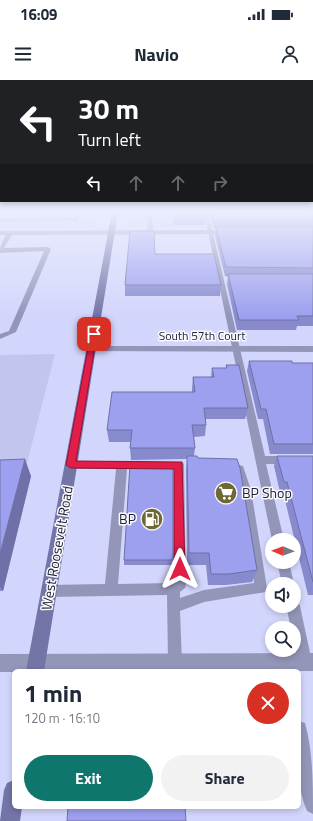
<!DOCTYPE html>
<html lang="en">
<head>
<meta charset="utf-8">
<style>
	:root { --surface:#fff; --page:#f2f2f3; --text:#1f2937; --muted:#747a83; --accent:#0f766e }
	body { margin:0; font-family:"Titillium Web",sans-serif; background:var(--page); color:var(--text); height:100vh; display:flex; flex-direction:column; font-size:15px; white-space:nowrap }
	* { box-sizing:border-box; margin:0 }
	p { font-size:13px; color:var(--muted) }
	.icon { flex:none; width:22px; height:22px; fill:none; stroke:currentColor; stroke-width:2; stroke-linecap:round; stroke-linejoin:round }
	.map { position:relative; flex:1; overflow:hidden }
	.sheet { position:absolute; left:12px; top:589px; width:289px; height:140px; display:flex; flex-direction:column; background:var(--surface); border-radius:6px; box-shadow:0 2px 6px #0003 }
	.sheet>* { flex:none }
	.banner { position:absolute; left:0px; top:0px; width:313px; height:122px; box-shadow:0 2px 6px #0003; background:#202124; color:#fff; overflow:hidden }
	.needle { width:26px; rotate:271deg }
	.buttons { position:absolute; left:265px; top:453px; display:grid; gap:8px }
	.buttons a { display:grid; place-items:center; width:36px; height:36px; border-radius:50%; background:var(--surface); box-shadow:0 2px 6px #0003; font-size:20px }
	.pin { position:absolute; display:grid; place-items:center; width:34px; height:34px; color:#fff; margin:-17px; border-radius:8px; box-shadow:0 2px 6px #0006 }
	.me { position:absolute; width:44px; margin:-22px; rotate:0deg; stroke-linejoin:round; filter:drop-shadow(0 0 3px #0008) }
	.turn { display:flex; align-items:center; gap:14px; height:84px; padding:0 12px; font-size:18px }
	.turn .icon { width:52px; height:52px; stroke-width:2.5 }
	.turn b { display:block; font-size:28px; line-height:34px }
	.lanes { display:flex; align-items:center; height:38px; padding:0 12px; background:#0003; justify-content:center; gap:20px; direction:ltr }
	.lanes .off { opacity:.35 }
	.round { display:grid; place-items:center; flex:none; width:42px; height:42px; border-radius:21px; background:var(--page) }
	.overview { display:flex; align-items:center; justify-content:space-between; height:68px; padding:0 12px }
	h1 { font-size:24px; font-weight:700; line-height:30px }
	.primary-button { display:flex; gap:8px; margin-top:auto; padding:8px 12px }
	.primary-button a { flex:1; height:46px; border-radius:24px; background:var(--accent); color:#fff; font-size:16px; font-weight:700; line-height:46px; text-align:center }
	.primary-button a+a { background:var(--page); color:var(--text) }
	.status { display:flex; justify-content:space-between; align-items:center; height:28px; padding:0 20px; background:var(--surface); direction:ltr }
	.status svg { height:11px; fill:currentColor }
	header { display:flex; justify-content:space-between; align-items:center; height:52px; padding:0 12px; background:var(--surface); font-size:18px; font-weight:700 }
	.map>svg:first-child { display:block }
	.built { fill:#c2c6ef }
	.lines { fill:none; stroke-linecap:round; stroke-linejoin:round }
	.lane { fill:#9396b8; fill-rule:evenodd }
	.street { fill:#9396b8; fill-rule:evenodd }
	.secondary { fill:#7275a6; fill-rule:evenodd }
	.wall { fill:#878acd }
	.shaded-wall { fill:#6e70a7 }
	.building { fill:#9da0ee; stroke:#6e70a7 }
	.route { fill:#e11d48; stroke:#92132f }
	.labels { text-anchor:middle; stroke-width:3; stroke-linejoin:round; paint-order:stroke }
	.far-street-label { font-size:12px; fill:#212234; stroke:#fafaff }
	.poi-label { font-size:14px; fill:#212234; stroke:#fafaff; text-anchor:start }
	.street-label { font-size:14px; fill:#212234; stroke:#fafaff }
</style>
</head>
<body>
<div class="status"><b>16:09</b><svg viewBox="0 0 49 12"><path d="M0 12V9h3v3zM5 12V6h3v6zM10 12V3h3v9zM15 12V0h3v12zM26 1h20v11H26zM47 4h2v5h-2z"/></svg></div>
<header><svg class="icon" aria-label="menu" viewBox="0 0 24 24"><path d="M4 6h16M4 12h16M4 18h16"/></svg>Navio<svg class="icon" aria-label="person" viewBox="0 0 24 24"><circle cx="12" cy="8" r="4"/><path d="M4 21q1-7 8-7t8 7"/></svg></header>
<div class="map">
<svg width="313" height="741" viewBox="0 0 313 741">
	<rect width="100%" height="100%" fill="#d3d6fc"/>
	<path class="built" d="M0 132H100L96 147 0 148Z
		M128 132H200L203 147H126Z
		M55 274 0 489V275Z"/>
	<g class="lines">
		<path class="lane" d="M77 132H81L79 139 76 141 0 142V138H74Z
			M148 132H152L153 152 150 154 147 152Z
			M204 132H208L265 376H313V384H266L284 460H272Z
			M10 151 13 153 4 168 48 167 51 169 16 252 0 259V254L9 251 44 171 0 173C0 165 4 156 10 151Z
			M71 381H144L148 382 149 385 148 388 127 389 118 504 171 503 174 501V389L156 388 155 385 156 382H183L184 385 186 504 185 508 180 512V518L204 510 254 503 241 410 235 392 231 391 230 388 231 385 235 384 243 386 251 410 267 508 266 512 204 522 180 531 182 582 180 587 175 589 170 587 168 582 167 515 49 517 44 516 43 511 44 506 49 505 105 504 116 389H71L67 388 66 385 67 382Z
			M277 482H289L294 504V505L282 504Z
			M294 520 298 521 300 526 312 582 310 587 305 589 300 587C295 575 294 561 294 548H291L286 526H294Z
			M299 641 305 643C313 671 313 704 313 734L307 731C295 704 299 670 299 641Z"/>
		<path class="street" d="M0 151 231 150 234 152 231 154 0 155Z
			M91 266H313V272L88 271 86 269Z
			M313 573V591L0 592V574Z"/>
		<path class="secondary" d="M112 132H118L44 591H26Z
			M14 700V727H22L20 741H0L4 710 7 703Z"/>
	</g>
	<path class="wall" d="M172 132H205L206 136 205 145H173Z
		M208 132H313V246H297L296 250H237L227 204 228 197 225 196 215 156 216 149H214Z
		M155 174 221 205 220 216H125V205Z
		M249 281 292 283H313V374H270L263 339H258L247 291Z
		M226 285 248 328 245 339H205L206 345 205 356 194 357 195 368 194 376 198 378 257 490 252 502 226 505H208L206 485H187L186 390 187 379 131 380 130 368 131 362H109L107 350 192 312V309L193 297H211L212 288H226Z
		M277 376H313V515H308L283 412H280L274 386Z
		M0 380 31 396 3 511H0Z
		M124 480H173L172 485H124Z"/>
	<path class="shaded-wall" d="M25 379 31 396 3 511 0 507V474Z"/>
	<path class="building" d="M173 132H205L206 136H173Z
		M212 132H313V140H214Z
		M216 147H313V188L226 187Z
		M130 151H154L155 174H214L221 205H125Z
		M228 194H313V236H297L299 240H239Z
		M249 281H292V283H313V364H274L266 329H261Z
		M226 285H239L248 328H204L206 345H192L195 368H130L132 350H107L112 312H195L193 297H214L212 288H227Z
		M187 376H197L198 378 237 379 240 388 257 490 229 494H211L209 473H189Z
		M277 376H313V502L287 402H284Z
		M25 379 0 474V380Z
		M130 384H173V480H124Z
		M68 727H185L186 741H67Z"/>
	<linearGradient id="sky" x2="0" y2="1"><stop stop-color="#97b3ae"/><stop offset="0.56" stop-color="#ebedfe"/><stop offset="1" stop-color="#ebedfe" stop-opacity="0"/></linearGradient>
	<rect width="313" height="236" fill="url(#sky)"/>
	<path class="route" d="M91 252 97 254 76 381 182 382 185 489 184 493 180 495 176 493 174 489V389L71 388 66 385Z"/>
	<defs>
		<g id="supermarket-disc" transform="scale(1.15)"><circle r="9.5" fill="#6f6834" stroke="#fafaff"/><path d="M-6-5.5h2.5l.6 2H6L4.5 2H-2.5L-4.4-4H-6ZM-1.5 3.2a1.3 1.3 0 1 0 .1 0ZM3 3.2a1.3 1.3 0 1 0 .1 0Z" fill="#fff"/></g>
		<g id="fuel-disc" transform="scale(1.15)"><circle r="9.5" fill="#6f6834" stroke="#fafaff"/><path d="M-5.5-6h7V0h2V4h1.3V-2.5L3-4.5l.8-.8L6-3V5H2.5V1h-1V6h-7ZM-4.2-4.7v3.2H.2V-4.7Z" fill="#fff"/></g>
	</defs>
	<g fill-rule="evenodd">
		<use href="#supermarket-disc" x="226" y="413"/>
		<use href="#fuel-disc" x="152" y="439"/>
	</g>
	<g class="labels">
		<g class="far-street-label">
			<text x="202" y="260">South 57th Court</text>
		</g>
		<g class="poi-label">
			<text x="242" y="418">BP Shop</text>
			<text x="136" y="444" text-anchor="end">BP</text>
		</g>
		<g class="street-label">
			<text transform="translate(57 468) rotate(-80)" y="5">West Roosevelt Road</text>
		</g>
	</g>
</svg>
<div class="buttons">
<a><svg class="needle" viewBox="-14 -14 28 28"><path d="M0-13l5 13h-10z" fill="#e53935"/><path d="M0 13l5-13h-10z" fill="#747a83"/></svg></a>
<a><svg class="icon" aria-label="sound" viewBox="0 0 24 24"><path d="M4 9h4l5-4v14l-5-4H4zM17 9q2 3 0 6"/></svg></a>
<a><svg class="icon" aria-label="search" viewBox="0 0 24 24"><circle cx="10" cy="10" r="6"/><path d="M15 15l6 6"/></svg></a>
</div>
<div class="pin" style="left:94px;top:254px;background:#d93025"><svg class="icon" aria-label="arrive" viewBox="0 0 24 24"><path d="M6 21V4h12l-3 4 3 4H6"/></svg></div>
<svg class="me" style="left:180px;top:489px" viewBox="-20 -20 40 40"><path d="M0-17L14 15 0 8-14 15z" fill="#e11d48" stroke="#fff" stroke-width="4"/></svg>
<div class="banner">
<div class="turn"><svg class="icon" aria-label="left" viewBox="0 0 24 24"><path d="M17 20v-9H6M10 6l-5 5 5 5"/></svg><div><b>30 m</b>Turn left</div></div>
<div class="lanes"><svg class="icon" aria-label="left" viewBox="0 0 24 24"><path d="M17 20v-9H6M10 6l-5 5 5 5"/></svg><svg class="icon off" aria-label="ahead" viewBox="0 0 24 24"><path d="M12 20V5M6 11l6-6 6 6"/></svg><svg class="icon off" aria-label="ahead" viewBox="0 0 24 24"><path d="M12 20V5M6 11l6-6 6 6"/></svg><svg class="icon off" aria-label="right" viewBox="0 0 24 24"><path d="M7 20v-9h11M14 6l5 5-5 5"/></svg></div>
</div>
<section class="sheet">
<div class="overview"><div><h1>1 min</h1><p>120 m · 16:10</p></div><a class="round" style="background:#d93025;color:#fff"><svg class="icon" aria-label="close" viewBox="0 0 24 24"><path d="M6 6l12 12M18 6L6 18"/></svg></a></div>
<div class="primary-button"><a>Exit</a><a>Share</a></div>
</section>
</div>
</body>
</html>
